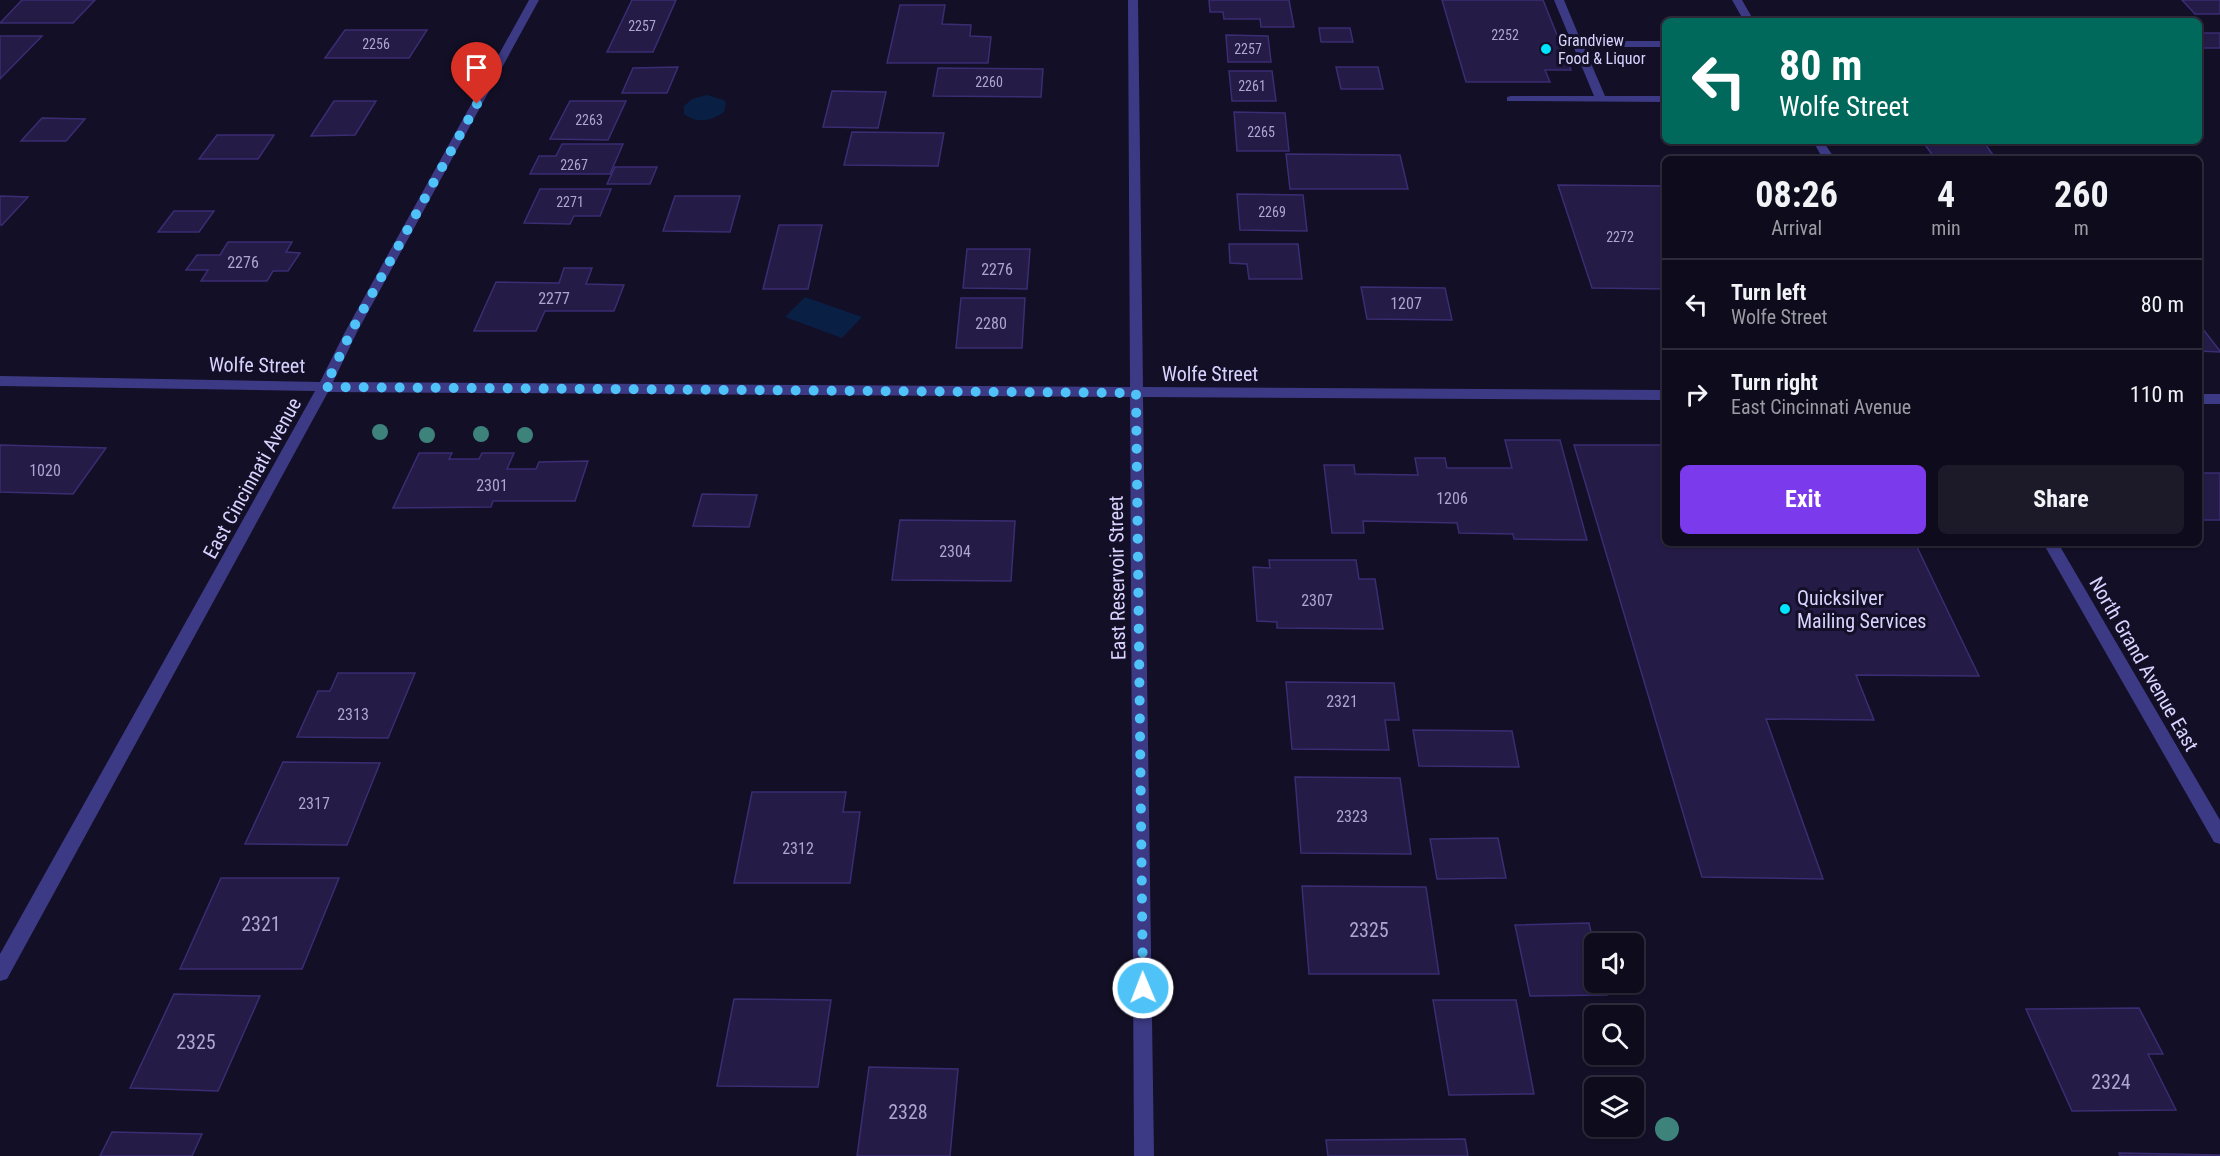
<!DOCTYPE html>
<html lang="en">
<head>
<meta charset="utf-8">
<style>
	:root { --surface:#0e0b1c; --page:#1c1929; --text:#f1f3f6; --muted:#9b9ba3; --line:#2e2b3b; --accent:#7c3aed }
	body { margin:0; font-family:"Roboto Condensed",sans-serif; background:var(--page); color:var(--text); height:100vh; display:flex; flex-direction:column; font-size:22px; white-space:nowrap }
	* { box-sizing:border-box; margin:0 }
	p { font-size:20px; color:var(--muted) }
	.icon { flex:none; width:33px; height:33px; fill:none; stroke:currentColor; stroke-width:2; stroke-linecap:round; stroke-linejoin:round }
	.map { position:relative; flex:1; overflow:hidden }
	.drawer { position:absolute; left:1662px; top:156px; width:540px; height:390px; display:flex; flex-direction:column; background:var(--surface); border-radius:9px; box-shadow:0 2px 4px #0004,0 0 0 2px var(--line) }
	.drawer>* { flex:none }
	.hud { position:absolute; left:1662px; top:18px; width:540px; height:126px; border-radius:9px; box-shadow:0 2px 4px #0004,0 0 0 2px var(--line); background:#00695c; color:#fff; overflow:hidden }
	.buttons { position:absolute; left:1584px; top:933px; display:grid; gap:12px }
	.buttons a { display:grid; place-items:center; width:60px; height:60px; border-radius:9px; background:var(--surface); box-shadow:0 2px 4px #0004,0 0 0 2px var(--line); font-size:30px }
	.pin { position:absolute; display:grid; place-items:center; width:51px; height:51px; color:#fff; margin:-62px -26px; border-radius:50% 50% 50% 0; rotate:-45deg; box-shadow:0 0 6px #0007 }
	.pin .icon { rotate:45deg }
	.me { position:absolute; width:66px; margin:-33px; rotate:359deg; stroke-linejoin:round; filter:drop-shadow(0 0 4px #0008) }
	.turn { display:flex; align-items:center; gap:21px; height:126px; padding:0 18px; font-size:27px }
	.turn .icon { width:78px; height:78px; stroke-width:2.5 }
	.turn b { display:block; font-size:42px; line-height:51px }
	.eta { display:flex; justify-content:space-evenly; align-items:center; height:102px; text-align:center }
	.eta b { font-size:36px; font-weight:700; line-height:42px }
	.action { display:flex; gap:12px; margin-top:auto; padding:12px 18px }
	.action a { flex:1; height:69px; border-radius:9px; background:var(--accent); color:#fff; font-size:24px; font-weight:700; line-height:69px; text-align:center }
	.action a+a { background:var(--page); color:var(--text) }
	ul { padding:0; list-style:none }
	li { display:flex; align-items:center; gap:18px; height:90px; padding:0 18px; border-top:2px solid var(--line) }
	li div { flex:1 }
	li b { display:block; font-size:22px }
	li em { font-style:normal }
	.map>svg:first-child { display:block }
	.water { fill:#0a1f44 }
	.building { fill:#241b47; stroke:#3b2d73; stroke-width:1.5 }
	.lines { fill:none; stroke-linecap:round; stroke-linejoin:round }
	.minor { fill:#3d3a85; fill-rule:evenodd }
	.tree { fill:#3d827b }
	.route { stroke:#4fc3f7; stroke-width:10; stroke-dasharray:0 18 }
	.poi-dot { fill:#00e5ff; stroke:#130f26; stroke-width:2 }
	.labels { text-anchor:middle; stroke-width:6; stroke-linejoin:round; paint-order:stroke }
	.far-number-label { font-size:14px; fill:#aca6d1 }
	.far-poi-label { font-size:16px; fill:#d9d4ff; stroke:#130f26; text-anchor:start }
	.number-label { font-size:16px; fill:#aca6d1 }
	.street-label { font-size:20px; fill:#d9d4ff; stroke:#130f26 }
	.poi-label { font-size:20px; fill:#d9d4ff; stroke:#130f26; text-anchor:start }
	.near-number-label { font-size:20px; fill:#aca6d1 }
</style>
</head>
<body>
<div class="map">
<svg width="2220" height="1156" viewBox="0 0 2220 1156">
	<rect width="100%" height="100%" fill="#130f26"/>
	<path class="water" d="M707 95 724 100 726 104 724 112C712 121 696 124 684 114V106L692 99Z
		M805 297 862 317 842 338 785 317Z"/>
	<path class="building" d="M22 0H95L73 23H0Z
		M632 0H676L653 52H607Z
		M1209 0H1289L1294 27H1261L1260 19H1224L1223 12H1210Z
		M1442 0H1543L1571 70H1545L1550 82H1466Z
		M2182 0H2220V14H2195Z
		M900 5H945L942 24 971 25 970 36 991 37 988 63H887Z
		M1319 28H1350L1353 42H1321Z
		M345 30H427L409 58H325Z
		M2199 33H2220V48H2199Z
		M1226 35 1268 36 1271 62H1228Z
		M0 36H42L0 79Z
		M678 67 667 93H622L633 68Z
		M1336 67H1378L1383 89H1341Z
		M938 68 1043 69 1041 97 933 96Z
		M1229 71H1272L1276 101H1232Z
		M832 91 886 92 878 128 823 127Z
		M334 101H376L355 135 311 136Z
		M570 101H626L608 140 550 139Z
		M1234 112 1285 113 1289 151H1237Z
		M42 118 85 119 66 141H21Z
		M852 132 944 133 938 166 844 165Z
		M217 135H274L258 159H199Z
		M1916 141H1983L1996 159H1935L1924 143Z
		M562 144H623L610 174H530L539 156H556Z
		M1286 154 1400 155 1408 189H1290Z
		M615 167H657L650 184H607Z
		M1558 185 1665 186V289L1592 288Z
		M540 189H611L600 216H574L570 224 524 223Z
		M1237 194 1303 195 1307 231 1240 230Z
		M0 196 28 197 2 225H0Z
		M675 196H740L730 232 663 231Z
		M174 211H214L199 232H158Z
		M779 225H822L808 289H763Z
		M228 242H292L286 252 300 253 288 271H273L267 281H201L208 270H186L197 255H220Z
		M1229 244H1298L1302 279H1249L1247 264 1230 263Z
		M967 249H1030L1027 289 963 288Z
		M564 268H592L586 284 624 285 614 311H545L536 331H474L496 282 559 283Z
		M1361 287 1445 288 1452 320 1367 319Z
		M961 298H1025L1022 348H956Z
		M2199 324 2220 351V352L2199 351Z
		M1505 440H1560L1587 540 1514 539 1513 534 1459 533 1457 523 1363 521 1364 533H1332L1324 465H1354L1355 474 1418 475 1415 458H1445L1447 468H1512Z
		M0 445 106 448 73 494 0 492Z
		M1574 445H1665V543H1915L1979 676 1856 675 1874 720 1766 719 1823 879 1702 877Z
		M419 453H452L449 459H479L482 453H514L507 469H536L539 462 588 461 575 501H493L491 507 393 508Z
		M2199 473H2220V520H2199Z
		M702 494 757 495 749 527 693 526Z
		M900 520 1015 521 1011 581 892 580Z
		M1269 560H1356L1359 579H1375L1383 629 1277 628V622L1257 621 1253 567 1270 568Z
		M338 673H415L388 738 297 737 318 691H330Z
		M1286 682 1394 683 1399 720H1385L1389 750 1292 749Z
		M1413 730 1512 731 1519 767 1419 766Z
		M283 762 380 763 347 845 245 844Z
		M1295 777 1400 778 1411 854 1301 853Z
		M752 792H846L843 812H860L850 883H734Z
		M1498 838 1506 878 1437 879 1430 839Z
		M221 878H339L302 969H180Z
		M1302 886 1426 887 1439 974H1309Z
		M1589 923 1594 945V982H1604L1607 995 1530 996 1515 925Z
		M174 994 260 996 218 1091 130 1088Z
		M734 999 831 1000 818 1087 717 1086Z
		M1433 1000H1516L1534 1094 1449 1095Z
		M2139 1008 2163 1054H2148L2176 1110 2072 1111 2026 1009Z
		M869 1067 958 1069 950 1156H857Z
		M112 1132 202 1134 192 1156H100Z
		M1465 1139 1468 1156H1328L1326 1140Z
		M2119 1153 2220 1155V1156H2120Z"/>
	<g class="lines">
		<path class="minor" d="M529 0H539L357 332 333 382 1130 387 1128 0H1138L1143 387 1665 390V400L1143 397 1154 1156H1134L1130 397 328 392 7 979 0 981V954L315 391 0 386V376L320 382 345 332Z
			M1554 0H1564L1581 41H1665V47H1584L1605 96H1665V102L1507 101V97L1511 96H1594Z
			M1732 0H1742L1754 21H1744Z
			M1813 141H1823L1835 159H1823Z
			M2199 394H2220V404H2199Z
			M2043 543H2058L2220 820V844L2214 842Z"/>
	</g>
	<g class="tree">
		<circle cx="380" cy="432" r="8"/>
		<circle cx="481" cy="434" r="8"/>
		<circle cx="427" cy="435" r="8"/>
		<circle cx="525" cy="435" r="8"/>
		<circle cx="1667" cy="1129" r="12"/>
	</g>
	<g class="lines">
		<path class="route" d="M477 104 351 332 325 387 1136 393 1143 988"/>
	</g>
	<g class="poi-dot">
		<circle cx="1546" cy="49" r="6"/>
		<circle cx="1785" cy="609" r="6"/>
	</g>
	<g class="labels">
		<g class="far-number-label">
			<text x="642" y="31">2257</text>
			<text x="1505" y="40">2252</text>
			<text x="376" y="49">2256</text>
			<text x="1248" y="54">2257</text>
			<text x="989" y="87">2260</text>
			<text x="1252" y="91">2261</text>
			<text x="589" y="125">2263</text>
			<text x="1261" y="137">2265</text>
			<text x="574" y="170">2267</text>
			<text x="570" y="207">2271</text>
			<text x="1272" y="217">2269</text>
			<text x="1620" y="242">2272</text>
		</g>
		<g class="far-poi-label">
			<text x="1558" y="46">Grandview<tspan x="1558" dy="18">Food &amp; Liquor</tspan></text>
		</g>
		<g class="number-label">
			<text x="243" y="268">2276</text>
			<text x="997" y="275">2276</text>
			<text x="554" y="304">2277</text>
			<text x="1406" y="309">1207</text>
			<text x="991" y="329">2280</text>
			<text x="45" y="476">1020</text>
			<text x="492" y="491">2301</text>
			<text x="1452" y="504">1206</text>
			<text x="955" y="557">2304</text>
			<text x="1317" y="606">2307</text>
			<text x="1342" y="707">2321</text>
			<text x="353" y="720">2313</text>
			<text x="314" y="809">2317</text>
			<text x="1352" y="822">2323</text>
			<text x="798" y="854">2312</text>
		</g>
		<g class="street-label">
			<text transform="translate(257 365) rotate(1)" y="7">Wolfe Street</text>
			<text x="1210" y="381">Wolfe Street</text>
			<text transform="translate(252 478) rotate(-61)" y="7">East Cincinnati Avenue</text>
			<text transform="translate(1117 578) rotate(-91)" y="7">East Reservoir Street</text>
			<text transform="translate(2144 664) rotate(60)" y="7">North Grand Avenue East</text>
		</g>
		<g class="poi-label">
			<text x="1797" y="605">Quicksilver<tspan x="1797" dy="23">Mailing Services</tspan></text>
		</g>
		<g class="near-number-label">
			<text x="261" y="931">2321</text>
			<text x="1369" y="937">2325</text>
			<text x="196" y="1049">2325</text>
			<text x="2111" y="1089">2324</text>
			<text x="908" y="1119">2328</text>
		</g>
	</g>
</svg>
<div class="buttons">
<a><svg class="icon" aria-label="sound" viewBox="0 0 24 24"><path d="M4 9h4l5-4v14l-5-4H4zM17 9q2 3 0 6"/></svg></a>
<a><svg class="icon" aria-label="search" viewBox="0 0 24 24"><circle cx="10" cy="10" r="6"/><path d="M15 15l6 6"/></svg></a>
<a><svg class="icon" aria-label="layers" viewBox="0 0 24 24"><path d="M12 4l9 5-9 5-9-5zM3 14l9 5 9-5"/></svg></a>
</div>
<div class="pin" style="left:477px;top:104px;background:#d93025"><svg class="icon" aria-label="arrive" viewBox="0 0 24 24"><path d="M6 21V4h12l-3 4 3 4H6"/></svg></div>
<svg class="me" style="left:1143px;top:988px" viewBox="-20 -20 40 40"><circle r="17" fill="#4fc3f7" stroke="#fff" stroke-width="3"/><path d="M0-11L8 9 0 5-8 9z" fill="#fff"/></svg>
<div class="hud">
<div class="turn"><svg class="icon" aria-label="left" viewBox="0 0 24 24"><path d="M17 20v-9H6M10 6l-5 5 5 5"/></svg><div><b>80 m</b>Wolfe Street</div></div>
</div>
<section class="drawer">
<div class="eta">
<div><b>08:26</b><p>Arrival</p></div>
<div><b>4</b><p>min</p></div>
<div><b>260</b><p>m</p></div>
</div>
<ul>
<li><svg class="icon" aria-label="left" viewBox="0 0 24 24"><path d="M17 20v-9H6M10 6l-5 5 5 5"/></svg><div><b>Turn left</b><p>Wolfe Street</p></div><em>80 m</em></li>
<li><svg class="icon" aria-label="right" viewBox="0 0 24 24"><path d="M7 20v-9h11M14 6l5 5-5 5"/></svg><div><b>Turn right</b><p>East Cincinnati Avenue</p></div><em>110 m</em></li>
</ul>
<div class="action"><a>Exit</a><a>Share</a></div>
</section>
</div>
</body>
</html>
